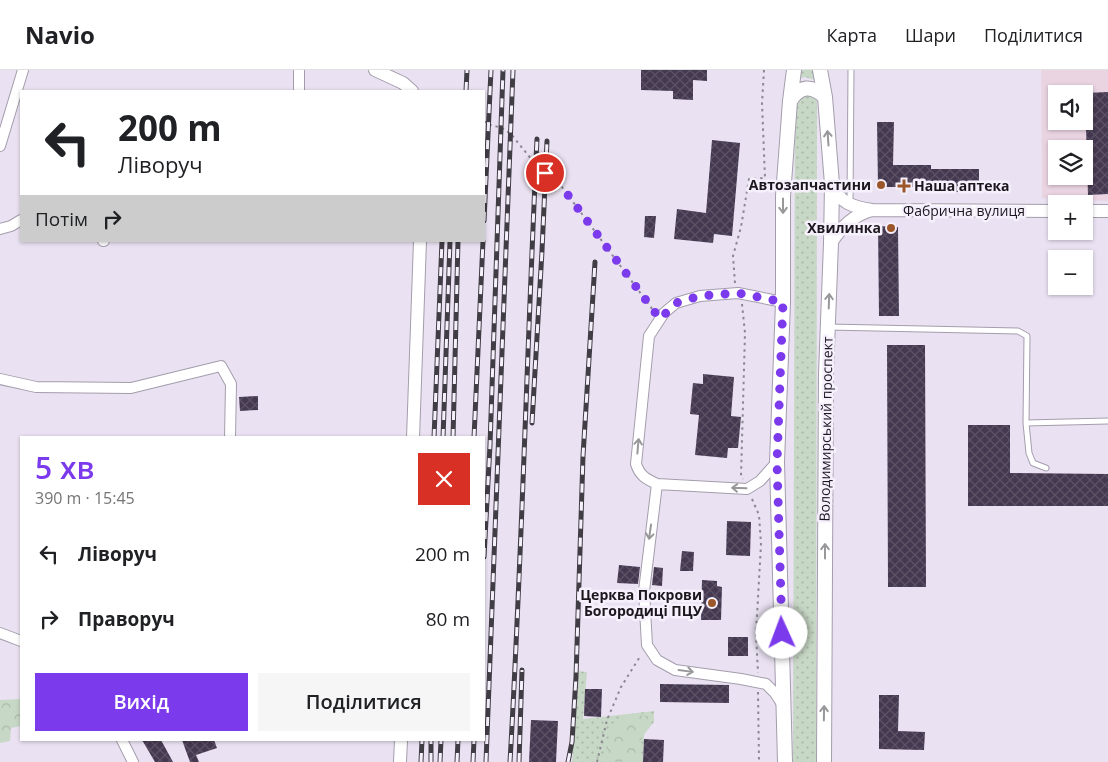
<!DOCTYPE html>
<html lang="uk">
<head>
<meta charset="utf-8">
<style>
	:root { --surface:#fff; --page:#f6f6f6; --text:#202124; --muted:#757577; --line:#e0e0e0; --accent:#7c3aed }
	body { margin:0; font-family:"Open Sans",sans-serif; background:var(--page); color:var(--text); height:100vh; display:flex; flex-direction:column; font-size:19px; white-space:nowrap }
	* { box-sizing:border-box; margin:0 }
	p { font-size:16px; color:var(--muted) }
	.icon { flex:none; width:28px; height:28px; fill:none; stroke:currentColor; stroke-width:2; stroke-linecap:round; stroke-linejoin:round }
	.map { position:relative; flex:1; overflow:hidden }
	.sheet { position:absolute; left:20px; top:366px; width:465px; height:305px; display:flex; flex-direction:column; background:var(--surface); border-radius:0px; box-shadow:0 1px 4px #0004 }
	.sheet>* { flex:none }
	.banner { position:absolute; left:20px; top:20px; width:465px; height:152px; border-radius:0px; box-shadow:0 1px 4px #0004; background:#fff; color:var(--text); overflow:hidden }
	.controls { position:absolute; left:1048px; top:15px; display:grid; gap:10px }
	.controls a { display:grid; place-items:center; width:45px; height:45px; border-radius:0px; background:var(--surface); box-shadow:0 1px 4px #0004; font-size:25px }
	.pin { position:absolute; display:grid; place-items:center; width:42px; height:42px; color:#fff; margin:-21px; border:2px solid #fff; border-radius:50%; box-shadow:0 1px 5px #0007 }
	.me { position:absolute; width:55px; margin:-28px; rotate:358deg; stroke-linejoin:round; filter:drop-shadow(0 0 4px #0008) }
	.turn { display:flex; align-items:center; gap:18px; height:105px; padding:0 15px; font-size:22px }
	.turn .icon { width:65px; height:65px; stroke-width:2.5 }
	.turn b { display:block; font-size:35px; line-height:42px }
	.then { display:flex; align-items:center; height:48px; padding:0 15px; background:#0003; gap:10px; font-size:19px }
	.round { display:grid; place-items:center; flex:none; width:52px; height:52px; border-radius:0px; background:var(--page) }
	.head { display:flex; align-items:center; justify-content:space-between; height:85px; padding:0 15px }
	h1 { font-size:30px; font-weight:600; line-height:38px; color:var(--accent) }
	.cta { display:flex; gap:10px; margin-top:auto; padding:10px 15px }
	.cta a { flex:1; height:58px; border-radius:0px; background:var(--accent); color:#fff; font-size:20px; font-weight:600; line-height:58px; text-align:center }
	.cta a+a { background:var(--page); color:var(--text) }
	ul { padding:0; list-style:none }
	li { display:flex; align-items:center; gap:15px; height:65px; padding:0 15px }
	li div { flex:1 }
	li b { display:block; font-size:19px }
	li em { font-style:normal }
	header { display:flex; align-items:center; gap:30px; box-sizing:border-box; height:70px; padding:0 25px; background:var(--surface); border-bottom:1px solid var(--line) }
	header strong { font-size:24px }
	nav { display:flex; gap:28px; margin-inline-start:auto; font-size:18px }
	.map>svg:first-child { display:block }
	.commercial { fill:#ead4e2; fill-rule:evenodd }
	.grass { fill:url(#grass-dots) }
	.forest { fill:url(#forest-crowns) }
	.building { fill:url(#building-cross-hatch) }
	.lines { fill:none; stroke-linecap:round; stroke-linejoin:round }
	.service-casing { stroke:#a49dac; stroke-width:7 }
	.minor-casing { stroke:#a49dac; stroke-width:12 }
	.tertiary-casing { stroke:#a49dac; stroke-width:14 }
	.secondary-casing { stroke:#a49dac; stroke-width:16 }
	.path { stroke:#8d8793; stroke-width:2; stroke-dasharray:2.5 4; stroke-linecap:butt }
	.service { stroke:#fff; stroke-width:5 }
	.minor { stroke:#fff; stroke-width:10 }
	.tertiary { stroke:#fff; stroke-width:12 }
	.secondary { stroke:#fff; stroke-width:14 }
	.rail-casing { stroke:#413d45; stroke-width:5 }
	.rail { stroke:#f6f0fd; stroke-width:3; stroke-dasharray:9; stroke-linecap:butt }
	.oneway { stroke:#989799 }
	.route { stroke:#7c3aed; stroke-width:9; stroke-dasharray:0 16.2 }
	.poi-dot { fill:#9b5729; stroke:#f6f0fd; stroke-width:2 }
	.labels { text-anchor:middle; stroke-width:5; stroke-linejoin:round; paint-order:stroke }
	.poi-label { font-size:14px; font-weight:bold; fill:#1a171d; stroke:#f6f0fd; text-anchor:end }
	.street-label { font-size:14px; fill:#1a171d; stroke:#f6f0fd }
</style>
</head>
<body>
<header>
<strong>Navio</strong>
<nav><a>Карта</a><a>Шари</a><a>Поділитися</a></nav>
</header>
<div class="map">
<svg width="1108" height="692" viewBox="0 0 1108 692">
	<defs>
		<pattern id="grass-dots" width="8" height="8" patternUnits="userSpaceOnUse" patternTransform="scale(1.25)"><rect width="8" height="8" fill="#c8d8c6"/><path d="M2 2h.1M6 6h.1" fill="none" stroke="#abb9aa" stroke-width="1.8" stroke-linecap="round"/></pattern>
		<pattern id="forest-crowns" width="20" height="18" patternUnits="userSpaceOnUse" patternTransform="scale(1.25)"><rect width="20" height="18" fill="#c8d8c6"/><path d="M2 6a3 3 0 1 1 6 0M12 15a3 3 0 1 1 6 0" fill="none" stroke="#abb9aa"/></pattern>
		<pattern id="building-cross-hatch" width="8" height="8" patternUnits="userSpaceOnUse" patternTransform="scale(1.25)"><rect width="8" height="8" fill="#453851"/><path d="M0 0l8 8M0 8l8-8" fill="none" stroke="#5c5266"/></pattern>
	</defs>
	<rect width="100%" height="100%" fill="#eae2f2"/>
	<path class="commercial" d="M1041 0H1108V131L1042 128ZM1056 24H1084V51H1056ZM1056 79H1084V106H1056Z"/>
	<path class="grass" d="M798 0H813L815 10 805 7 796 9Z
		M809 23 815 28 817 32 816 692H793L795 30Z
		M579 601 587 602 583 649 654 641V652L644 664 643 692H572Z"/>
	<path class="forest" d="M21 629V656L11 658 10 671 0 673V630Z
		M631 645 650 646 651 654 640 671 639 692H606C609 672 608 651 631 645Z"/>
	<path class="building" d="M641 0H707V11L693 10V30L673 29V21L641 20Z
		M1108 22V124L1088 125 1085 23Z
		M877 52H894L893 95H931V99H979V122H947V117H878Z
		M712 70 740 73 732 166 714 164 713 173 674 169 677 139 706 143Z
		M645 146H656L654 168 644 167Z
		M878 156 898 157 899 246H879Z
		M887 275H925L926 517H888Z
		M703 304 734 307 731 346 741 347 738 378H728L727 388 695 385 699 345 690 344 693 313 703 314Z
		M258 326V340L240 341 239 327Z
		M968 355H1010V403L1108 404V436H968Z
		M727 451 751 452 750 486 726 485Z
		M682 481 694 482 693 501H680Z
		M619 495 640 497 638 514 617 513Z
		M654 497 663 498 662 516 652 515Z
		M702 510 717 511V516L722 517 721 550H701Z
		M728 567H748V586H728Z
		M660 614 729 615V633L660 632Z
		M585 619H602L601 647 584 646Z
		M879 625H899L898 661 925 662 924 680 879 679Z
		M531 650 558 651 556 692H529Z
		M644 669 664 670 663 692H643Z
		M142 670H161L173 692H155Z
		M182 670H214L217 678 196 685 199 692H190Z"/>
	<g class="lines">
		<g class="service-casing">
			<path id="service" d="M850 132 851 0
				M828 257 1018 261 1027 266 1026 353 1029 383 1033 393 1046 398
				M1026 353 1108 351"/>
		</g>
		<g class="minor-casing">
			<path id="minor" d="M299 0V21
				M0 76 23 0
				M0 159 11 156 21 150
				M103 171H104
				M0 309 36 317 131 318 221 296 231 314 230 368
				M777 392 760 411 747 419 657 414C646 409 640 406 636 394L649 266 664 243 676 233 700 226 738 223 783 232
				M657 414 644 521 647 575 657 590 675 600 741 609 766 614 775 623 784 637
				M0 563 21 571
				M122 670 133 692"/>
		</g>
		<g class="tertiary-casing">
			<path id="tertiary" d="M375 0 403 13 412 21
				M832 114C839 133 853 137 872 140L1056 141
				M1084 141H1108
				M831 173C841 157 853 145 872 140
				M413 368 420 171
				M400 692 401 670"/>
		</g>
		<g class="secondary-casing">
			<path id="secondary" d="M820 0 825 27
				M790 31C800 15 812 15 825 27L832 114 831 173 826 304 824 692
				M785 692 777 392 783 232V126L790 31 794 0"/>
		</g>
		<path class="path" d="M484 51 487 54 502 58 511 64 536 95 562 117 653 240
			M735 213 733 186 741 157 749 109 765 108 762 33 764 0
			M742 234 745 263 741 406 743 409
			M752 429 759 445 761 474 756 564 758 603
			M758 622 759 692
			M597 692 607 650 621 617 641 585"/>
		<use href="#service" class="service"/>
		<use href="#minor" class="minor"/>
		<use href="#tertiary" class="tertiary"/>
		<use href="#secondary" class="secondary"/>
		<g class="rail-casing">
			<path id="rail" d="M466 21 467 0
				M484 151 491 0
				M532 353 542 181 547 71
				M434 368 442 171
				M443 368 450 171
				M453 368 458 171
				M474 368 483 171
				M484 487 490 375 503 0
				M421 692 422 670
				M431 692V670
				M440 692 441 670
				M457 692 458 670
				M473 692 474 670
				M486 692 513 0
				M510 692C522 484 527 277 537 69
				M519 692 522 600
				M568 692 572 672 576 607 583 386 595 192"/>
		</g>
		<use href="#rail" class="rail"/>
	</g>
	<defs><path id="oneway-shaft" d="M-6 0H5M1.5-3L5.5 0L1.5 3" fill="none" stroke-width="1.6" stroke-linecap="round" stroke-linejoin="round" transform="scale(1.25)"/></defs>
	<g class="oneway">
		<use href="#oneway-shaft" transform="translate(828 68) rotate(-94)"/>
		<use href="#oneway-shaft" transform="translate(783 136) rotate(90)"/>
		<use href="#oneway-shaft" transform="translate(829 231) rotate(-88)"/>
		<use href="#oneway-shaft" transform="translate(638 376) rotate(-85)"/>
		<use href="#oneway-shaft" transform="translate(739 418) rotate(-178)"/>
		<use href="#oneway-shaft" transform="translate(650 462) rotate(98)"/>
		<use href="#oneway-shaft" transform="translate(825 481) rotate(-90)"/>
		<use href="#oneway-shaft" transform="translate(686 601) rotate(8)"/>
		<use href="#oneway-shaft" transform="translate(824 643) rotate(-89)"/>
	</g>
	<g class="lines">
		<path class="route" d="M545 103 562 117 660 249 676 233 700 226 738 223 783 232 777 392 782 563"/>
	</g>
	<g class="poi-dot">
		<circle cx="881" cy="115" r="5"/>
		<path d="M901.5 108.5h5v5h5v5h-5v5h-5v-5h-5v-5h5z"/>
		<circle cx="891" cy="158" r="5"/>
		<circle cx="712" cy="533" r="5"/>
	</g>
	<g class="labels">
		<g class="poi-label">
			<text x="871" y="120">Автозапчастини</text>
			<text x="914" y="121" text-anchor="start">Наша аптека</text>
			<text x="881" y="163">Хвилинка</text>
			<text x="702" y="530">Церква Покрови<tspan x="702" dy="16">Богородиці ПЦУ</tspan></text>
		</g>
		<g class="street-label">
			<text x="964" y="146">Фабрична вулиця</text>
			<text transform="translate(826 359) rotate(-89)" y="5">Володимирський проспект</text>
		</g>
	</g>
</svg>
<div class="controls">
<a><svg class="icon" aria-label="sound" viewBox="0 0 24 24"><path d="M4 9h4l5-4v14l-5-4H4zM17 9q2 3 0 6"/></svg></a>
<a><svg class="icon" aria-label="layers" viewBox="0 0 24 24"><path d="M12 4l9 5-9 5-9-5zM3 14l9 5 9-5"/></svg></a>
<a>+</a>
<a>−</a>
</div>
<div class="pin" style="left:545px;top:103px;background:#d93025"><svg class="icon" aria-label="arrive" viewBox="0 0 24 24"><path d="M6 21V4h12l-3 4 3 4H6"/></svg></div>
<svg class="me" style="left:782px;top:563px" viewBox="-20 -20 40 40"><circle r="19" fill="#fff"/><path d="M0-13L10 11 0 6-10 11z" fill="#7c3aed"/></svg>
<div class="banner">
<div class="turn"><svg class="icon" aria-label="left" viewBox="0 0 24 24"><path d="M17 20v-9H6M10 6l-5 5 5 5"/></svg><div><b>200 m</b>Ліворуч</div></div>
<div class="then">Потім<svg class="icon" aria-label="right" viewBox="0 0 24 24"><path d="M7 20v-9h11M14 6l5 5-5 5"/></svg></div>
</div>
<section class="sheet">
<div class="head"><div><h1>5 хв</h1><p>390 m · 15:45</p></div><a class="round" style="background:#d93025;color:#fff"><svg class="icon" aria-label="close" viewBox="0 0 24 24"><path d="M6 6l12 12M18 6L6 18"/></svg></a></div>
<ul>
<li><svg class="icon" aria-label="left" viewBox="0 0 24 24"><path d="M17 20v-9H6M10 6l-5 5 5 5"/></svg><div><b>Ліворуч</b></div><em>200 m</em></li>
<li><svg class="icon" aria-label="right" viewBox="0 0 24 24"><path d="M7 20v-9h11M14 6l5 5-5 5"/></svg><div><b>Праворуч</b></div><em>80 m</em></li>
</ul>
<div class="cta"><a>Вихід</a><a>Поділитися</a></div>
</section>
</div>
</body>
</html>
